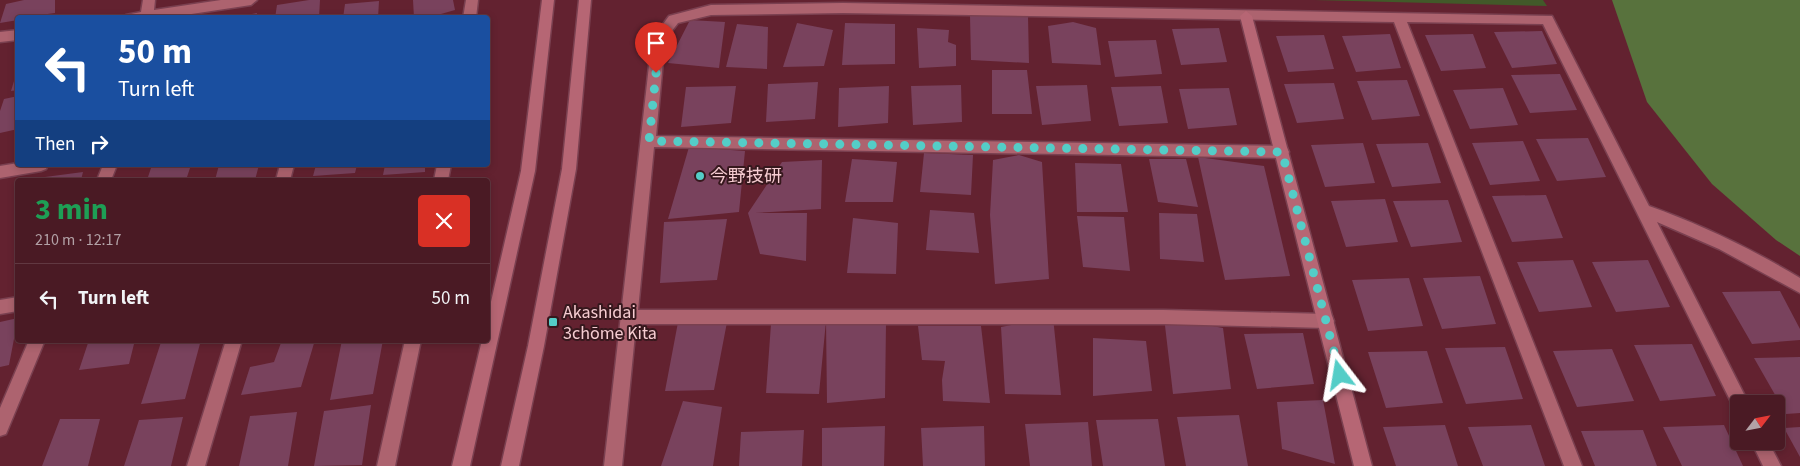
<!DOCTYPE html>
<html lang="en">
<head>
<meta charset="utf-8">
<style>
	:root { --surface:#4a1a24; --page:#51232c; --text:#f1f3f6; --muted:#b2a1a6; --line:#613841 }
	body { margin:0; font-family:"Source Sans 3","Noto Sans JP",sans-serif; background:var(--page); color:var(--text); height:100vh; display:flex; flex-direction:column; font-size:19px; white-space:nowrap }
	* { box-sizing:border-box; margin:0 }
	p { font-size:16px; color:var(--muted) }
	.icon { flex:none; width:28px; height:28px; fill:none; stroke:currentColor; stroke-width:2; stroke-linecap:round; stroke-linejoin:round }
	.map { position:relative; flex:1; overflow:hidden }
	.details { position:absolute; left:15px; top:178px; width:475px; height:165px; display:flex; flex-direction:column; background:var(--surface); border-radius:5px; box-shadow:0 2px 8px #0003,0 0 0 1px var(--line) }
	.details>* { flex:none }
	.hud { position:absolute; left:15px; top:15px; width:475px; height:152px; border-radius:5px; box-shadow:0 2px 8px #0003,0 0 0 1px var(--line); background:#1a4fa0; color:#fff; overflow:hidden }
	.needle { width:32px; rotate:58deg }
	.controls { position:absolute; left:1730px; top:395px; display:grid; gap:10px }
	.controls a { display:grid; place-items:center; width:55px; height:55px; border-radius:5px; background:var(--surface); box-shadow:0 2px 8px #0003,0 0 0 1px var(--line); font-size:25px }
	.pin { position:absolute; display:grid; place-items:center; width:42px; height:42px; color:#fff; margin:-51px -21px; border-radius:50% 50% 50% 0; rotate:-45deg; box-shadow:0 0 5px #0007 }
	.pin .icon { rotate:45deg }
	.me { position:absolute; width:55px; margin:-28px; rotate:346deg; stroke-linejoin:round; filter:drop-shadow(0 0 4px #0008) }
	.turn { display:flex; align-items:center; gap:18px; height:105px; padding:0 20px; font-size:22px }
	.turn .icon { width:65px; height:65px; stroke-width:2.5 }
	.turn b { display:block; font-size:35px; line-height:42px }
	.then { display:flex; align-items:center; height:48px; padding:0 20px; background:#0003; gap:10px; font-size:19px }
	.round { display:grid; place-items:center; flex:none; width:52px; height:52px; border-radius:5px; background:var(--page) }
	.overview { display:flex; align-items:center; justify-content:space-between; height:85px; padding:0 20px }
	h1 { font-size:30px; font-weight:700; line-height:38px; color:#1e9e55 }
	ul { padding:0; list-style:none }
	li { display:flex; align-items:center; gap:15px; height:70px; padding:0 20px; border-top:1px solid var(--line) }
	li div { flex:1 }
	li b { display:block; font-size:19px }
	li em { font-style:normal }
	.map>svg:first-child { display:block }
	.green { fill:#425929 }
	.forest { fill:#58723d }
	.building { fill:#79425d }
	.lines { fill:none; stroke-linecap:round; stroke-linejoin:round }
	.street-casing { stroke:#7a4050; stroke-width:3 }
	.secondary-casing { stroke:#7a4050; stroke-width:3 }
	.street { fill:#ad636f; fill-rule:evenodd }
	.secondary { fill:#b66674; fill-rule:evenodd }
	.route { stroke:#54cdc7; stroke-width:9; stroke-dasharray:0 16.2 }
	.poi-dot { fill:#54cdc7; stroke:#36181d; stroke-width:2 }
	.labels { text-anchor:middle; stroke-width:4; stroke-linejoin:round; paint-order:stroke }
	.poi-label { font-size:18px; fill:#f6ccd1; stroke:#36181d; text-anchor:start }
</style>
</head>
<body>
<div class="map">
<svg width="1800" height="466" viewBox="0 0 1800 466">
	<rect width="100%" height="100%" fill="#632230"/>
	<path class="green" d="M1314 0H1543L1547 6Z"/>
	<path class="forest" d="M1612 0H1800V256L1776 240 1712 184 1647 102Z"/>
	<path class="building" d="M24 0H55V13L18 18V20L0 23 6 4Z
		M309 0H320L319 18H275L277 5Z
		M413 0H453L455 10 427 18H414Z
		M379 1 378 18H343L345 4Z
		M257 13 256 18H235V17Z
		M970 16H1028L1029 63 971 60Z
		M690 20 725 22 719 68 668 63Z
		M1073 22 1096 28 1101 65 1052 63 1048 26Z
		M797 23 833 30 824 66 783 67Z
		M845 23 895 24V64L842 65Z
		M737 24 768 27 767 69 726 67Z
		M917 28 949 30 948 42 956 45V66L919 68Z
		M1219 28 1227 62 1181 65 1172 29Z
		M1542 31 1557 64 1512 68 1494 32Z
		M1390 34 1401 68 1356 72 1342 36Z
		M1473 34 1486 68 1441 71 1425 35Z
		M1324 35 1334 69 1288 72 1276 36Z
		M1156 40 1162 74 1115 77 1108 41Z
		M992 70H1027L1032 114H992Z
		M17 71 18 90 11 91Z
		M1560 74 1577 110 1530 113 1511 75Z
		M1407 80 1420 116 1372 120 1357 81Z
		M818 82 815 119 766 122 768 84Z
		M1334 83 1344 119 1297 123 1284 84Z
		M961 85 962 122 913 125 911 86Z
		M1087 85 1091 121 1042 125 1036 86Z
		M736 86 731 123 681 127 686 87Z
		M889 86 888 123 838 127 839 88Z
		M1161 86 1168 123 1119 126 1111 87Z
		M1229 88 1237 125 1188 129 1179 89Z
		M1503 88 1518 125 1470 129 1453 90Z
		M18 96V129L0 133V111L4 99Z
		M1588 138 1606 177 1557 181 1536 139Z
		M1523 141 1540 181 1490 185 1472 143Z
		M1363 143 1375 183 1325 187 1311 145Z
		M1428 143 1441 183 1392 187 1376 144Z
		M689 147 745 151 739 212 668 219Z
		M924 153 973 155 971 195 920 192Z
		M1019 155 1042 162 1049 279 995 284 990 215 993 160Z
		M1198 157 1264 166 1290 276 1225 280Z
		M852 159 897 162 893 202H845Z
		M1149 159H1186L1198 207 1158 202Z
		M822 160 821 209 755 213H807L806 261 760 254 748 213 782 162Z
		M1075 163 1121 164 1128 212H1077Z
		M152 165H191L186 180H147Z
		M219 165H259L255 180H215Z
		M316 165H357L355 173 313 176Z
		M385 165H425V172L383 175Z
		M83 172 81 180H44L45 177Z
		M1546 195 1563 238 1512 242 1492 196Z
		M1385 199 1398 242 1346 247 1331 201Z
		M1448 200 1462 242 1411 247 1393 201Z
		M930 210 974 213 979 253 926 250Z
		M1159 213 1197 214 1204 262 1160 259Z
		M1077 216 1124 217 1130 271 1083 267Z
		M853 218 898 223 896 274 847 273Z
		M727 219 717 280 660 283 664 222Z
		M1573 260 1592 307 1539 312 1517 262Z
		M1648 260 1670 307 1616 312 1592 262Z
		M1480 276 1496 324 1442 329 1423 278Z
		M1409 278 1423 326 1368 331 1352 280Z
		M1780 291 1800 329V340L1752 344 1722 292Z
		M679 317H728L714 390 665 391Z
		M1053 317 1061 395 1005 394 1001 327Z
		M1164 317 1223 328 1231 389 1173 394Z
		M18 318 9 365 0 367V322Z
		M826 319 886 324 885 398 827 403 826 321 819 394 766 393 771 324Z
		M918 326H981L990 403 943 401 942 380 945 361 922 360Z
		M1303 333 1314 384 1257 389 1244 334Z
		M1093 338 1146 341 1152 391 1093 396Z
		M89 340H135L129 364 79 370Z
		M172 340H201L185 399 141 404 161 342Z
		M282 340H315L301 387 241 395 250 367 274 362Z
		M342 340H383L373 394 330 400Z
		M1692 344 1716 396 1660 401 1634 345Z
		M1505 347 1523 399 1466 404 1445 348Z
		M1612 349 1634 401 1577 407 1553 351Z
		M1427 351 1443 403 1386 408 1368 352Z
		M1800 357V413L1786 414 1754 358Z
		M1323 400 1335 464 1282 449 1277 402Z
		M683 401 722 407 713 466H661Z
		M371 405 362 465 314 466 324 411Z
		M297 412 288 466H239L250 416Z
		M1239 415 1248 466H1186L1177 417Z
		M183 417 171 466H124L139 420Z
		M60 419H100L88 466H42Z
		M1158 419 1165 466H1103L1096 420Z
		M1088 422 1092 466H1030L1025 424Z
		M1445 425 1458 466H1396L1383 427Z
		M1531 425 1545 466H1483L1468 427Z
		M1724 425 1743 466H1682L1663 427Z
		M885 426 884 466H822V428Z
		M984 426 985 466H923L921 428Z
		M1800 427V457L1784 428Z
		M804 430 802 466H739L741 432Z
		M1643 430 1657 466H1595L1581 431Z"/>
	<g class="lines">
		<g class="street-casing">
			<path id="street" d="M143 0H155L154 10 221 0H257L251 5 165 18H125L126 15 141 12Z
				M466 0H478L476 18H463Z
				M843 3 1552 16 1649 206C1702 225 1752 249 1800 278V293L1719 249 1657 222 1749 404H1739V411L1735 410 1543 24 1407 22 1582 466H1564L1394 22 843 13 711 15 678 23 665 40 656 136 1282 146 1287 148 1289 152 1287 156 1282 158 654 147 638 310H1164L1326 314 1332 316 1334 321 1332 326 1326 328 1164 324H636L622 466H604L652 39 669 16 711 5Z
				M18 30V40L0 42V32Z
				M18 163V165H48L46 169 41 171 0 178V166Z
				M103 165H117L111 180H97Z
				M280 165H294L290 180H276Z
				M437 165H451L448 180H434Z
				M18 297V311L0 314V300Z
				M29 340H45L6 434 0 436V408Z
				M226 340H242L205 466H187Z
				M405 340H421L395 466H377Z
				M1751 441H1768L1781 466H1763Z"/>
		</g>
		<g class="secondary-casing">
			<path id="secondary" d="M542 0H554L535 171 470 466H452L482 340H488V315L521 171Z
				M579 0H591L576 169 544 346 519 466H501L528 346 562 169Z
				M1246 11 1252 16 1372 466H1354L1240 16Z"/>
		</g>
		<use href="#street" class="street"/>
		<use href="#secondary" class="secondary"/>
	</g>
	<g class="lines">
		<path class="route" d="M656 73 649 141 1282 152 1340 375"/>
	</g>
	<g class="poi-dot">
		<circle cx="700" cy="176" r="5"/>
		<rect x="548" y="317" width="10" height="10" rx="2.5"/>
	</g>
	<g class="labels">
		<g class="poi-label">
			<text x="710" y="182">今野技研</text>
			<text x="563" y="318">Akashidai<tspan x="563" dy="21">3chōme Kita</tspan></text>
		</g>
	</g>
</svg>
<div class="controls">
<a><svg class="needle" viewBox="-14 -14 28 28"><path d="M0-13l5 13h-10z" fill="#e53935"/><path d="M0 13l5-13h-10z" fill="#b2a1a6"/></svg></a>
</div>
<div class="pin" style="left:656px;top:73px;background:#d93025"><svg class="icon" aria-label="arrive" viewBox="0 0 24 24"><path d="M6 21V4h12l-3 4 3 4H6"/></svg></div>
<svg class="me" style="left:1340px;top:375px" viewBox="-20 -20 40 40"><path d="M0-17L14 15 0 8-14 15z" fill="#54cdc7" stroke="#fff" stroke-width="4"/></svg>
<div class="hud">
<div class="turn"><svg class="icon" aria-label="left" viewBox="0 0 24 24"><path d="M17 20v-9H6M10 6l-5 5 5 5"/></svg><div><b>50 m</b>Turn left</div></div>
<div class="then">Then<svg class="icon" aria-label="right" viewBox="0 0 24 24"><path d="M7 20v-9h11M14 6l5 5-5 5"/></svg></div>
</div>
<section class="details">
<div class="overview"><div><h1>3 min</h1><p>210 m · 12:17</p></div><a class="round" style="background:#d93025;color:#fff"><svg class="icon" aria-label="close" viewBox="0 0 24 24"><path d="M6 6l12 12M18 6L6 18"/></svg></a></div>
<ul>
<li><svg class="icon" aria-label="left" viewBox="0 0 24 24"><path d="M17 20v-9H6M10 6l-5 5 5 5"/></svg><div><b>Turn left</b></div><em>50 m</em></li>
</ul>
</section>
</div>
</body>
</html>
